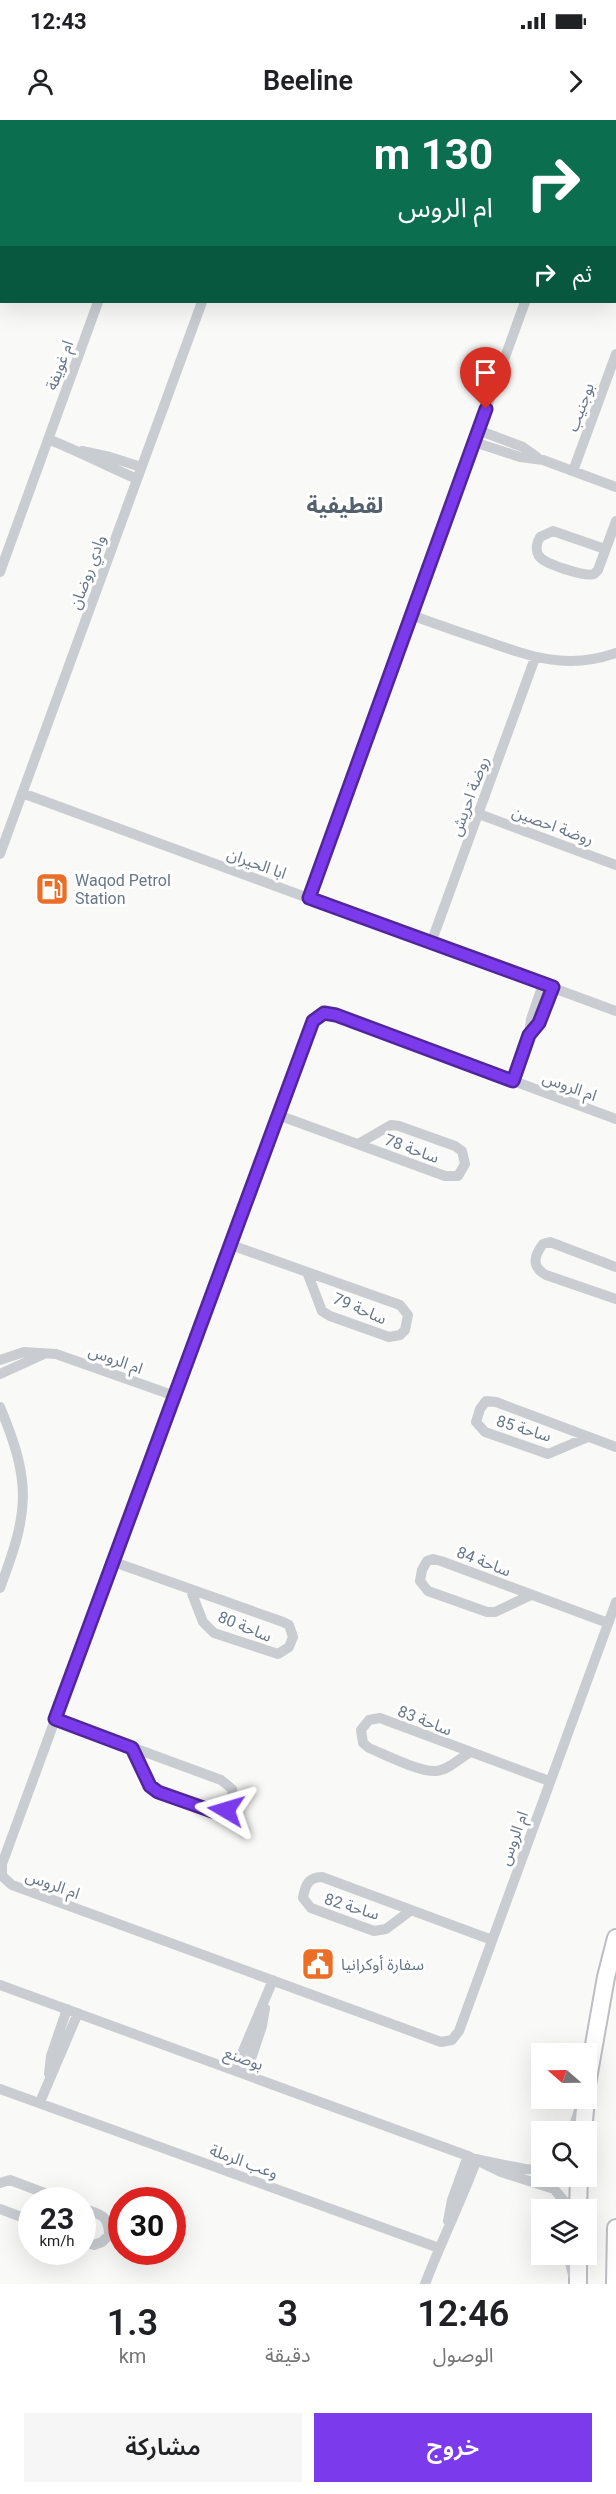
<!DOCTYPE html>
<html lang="ar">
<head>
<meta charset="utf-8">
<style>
	:root { --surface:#fff; --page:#f6f6f6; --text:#202124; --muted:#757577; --accent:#7c3aed }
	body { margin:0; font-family:Roboto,"Noto Sans Arabic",sans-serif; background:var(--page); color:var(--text); direction:rtl; height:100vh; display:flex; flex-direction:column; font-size:22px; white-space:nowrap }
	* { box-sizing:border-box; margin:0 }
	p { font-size:20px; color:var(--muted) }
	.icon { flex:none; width:33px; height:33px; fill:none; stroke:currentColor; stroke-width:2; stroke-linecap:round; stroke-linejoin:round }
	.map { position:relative; height:2164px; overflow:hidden; direction:ltr }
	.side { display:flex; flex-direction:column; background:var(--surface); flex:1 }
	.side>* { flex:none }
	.hud { position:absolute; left:0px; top:0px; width:616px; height:183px; box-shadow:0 6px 24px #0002; direction:rtl; background:#0b6e4f; color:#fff; overflow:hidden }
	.needle { width:39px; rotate:290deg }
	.controls { position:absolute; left:531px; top:1923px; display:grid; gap:12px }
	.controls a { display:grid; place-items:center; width:66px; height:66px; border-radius:0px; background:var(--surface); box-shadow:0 6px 24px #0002; font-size:30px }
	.speed { position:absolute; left:18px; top:2067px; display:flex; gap:12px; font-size:30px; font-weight:700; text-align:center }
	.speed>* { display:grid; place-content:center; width:78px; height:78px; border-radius:50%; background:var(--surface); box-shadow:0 6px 24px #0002; line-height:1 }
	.speed small { font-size:15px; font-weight:400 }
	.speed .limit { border:9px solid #d22; background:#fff; color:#111 }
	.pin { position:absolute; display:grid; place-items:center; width:51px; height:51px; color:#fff; margin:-62px -26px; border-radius:50% 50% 50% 0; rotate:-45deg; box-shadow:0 0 6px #0007 }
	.pin .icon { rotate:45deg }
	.me { position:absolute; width:66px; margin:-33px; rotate:277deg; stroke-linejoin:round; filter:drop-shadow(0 0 4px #0008) }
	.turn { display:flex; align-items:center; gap:21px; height:126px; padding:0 24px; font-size:27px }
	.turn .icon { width:78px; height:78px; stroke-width:2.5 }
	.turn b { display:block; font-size:42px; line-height:51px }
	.then { display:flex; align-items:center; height:57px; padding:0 24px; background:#0003; gap:12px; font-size:22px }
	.eta { display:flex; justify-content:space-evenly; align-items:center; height:102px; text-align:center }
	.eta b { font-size:36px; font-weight:600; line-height:42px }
	.cta { display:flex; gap:12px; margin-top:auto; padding:12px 24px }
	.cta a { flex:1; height:69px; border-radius:0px; background:var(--accent); color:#fff; font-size:24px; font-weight:600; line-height:69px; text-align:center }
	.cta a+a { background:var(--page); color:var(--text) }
	.status { display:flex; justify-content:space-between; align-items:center; height:42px; padding:0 30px; background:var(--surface); direction:ltr }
	.status svg { height:16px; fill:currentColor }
	header { display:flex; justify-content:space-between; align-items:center; height:78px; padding:0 24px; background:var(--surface); font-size:27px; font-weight:600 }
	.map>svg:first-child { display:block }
	.green { fill:#dae2d8 }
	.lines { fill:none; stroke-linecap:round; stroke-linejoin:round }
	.trunk-casing { stroke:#bbbec2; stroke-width:20 }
	.minor { stroke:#c9ccd0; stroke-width:10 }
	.trunk { stroke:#fff; stroke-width:16 }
	.route-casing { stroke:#51269a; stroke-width:15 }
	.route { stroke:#7c3aed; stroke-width:10 }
	.labels { text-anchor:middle; stroke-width:6; stroke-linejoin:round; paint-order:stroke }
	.street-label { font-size:16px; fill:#677689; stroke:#fff }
	.poi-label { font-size:16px; fill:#677689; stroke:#fff; text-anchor:start }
	.district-label { font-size:22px; font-weight:bold; fill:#55606e; stroke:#fff }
</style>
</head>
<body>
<div class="status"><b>12:43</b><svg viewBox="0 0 49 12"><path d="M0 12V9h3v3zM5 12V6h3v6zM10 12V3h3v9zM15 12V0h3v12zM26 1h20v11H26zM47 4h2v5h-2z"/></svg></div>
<header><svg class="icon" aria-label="forward" viewBox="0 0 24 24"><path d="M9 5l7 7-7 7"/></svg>Beeline<svg class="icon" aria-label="person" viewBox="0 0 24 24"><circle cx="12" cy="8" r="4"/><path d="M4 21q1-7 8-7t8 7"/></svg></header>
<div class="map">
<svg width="616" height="2164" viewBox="0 0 616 2164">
	<rect width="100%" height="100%" fill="#f9f9f7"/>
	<path class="green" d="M434 0H550L438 2Z"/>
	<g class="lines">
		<g class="trunk-casing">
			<path id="trunk" d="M586 1970 606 1857 616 1818
				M583 2012 586 1978
				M578 2090 579 2056
				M578 2134V2164
				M615 2164 616 2108"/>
		</g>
		<path class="minor" d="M88 0 92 2
			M383 0 387 2
			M268 2 269 0
			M592 2V0
			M0 63 2 62
			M0 88 2 89
			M478 310 523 327 537 337
			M48 319C78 331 107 346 137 359
			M474 322 520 337 543 340 616 367
			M82 331 110 337 141 347
			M573 351 616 234
			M605 429 553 411 540 417C537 422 535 430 539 436 544 444 585 457 594 454L598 450 616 401
			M0 452 98 182
			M411 495C436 504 461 513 486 521 531 537 568 550 616 533
			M22 673 616 891
			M479 694 616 745
			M0 734 202 182
			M309 778 525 182
			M431 823 535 538
			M530 915 539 903 553 867
			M513 961 529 915 531 899 543 864
			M278 995 445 1056H458L465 1044 462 1031 455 1026 399 1006 391 1005 358 1024
			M616 999 336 895C322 891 315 897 309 909L2 1744V1756L12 1765 441 1922 452 1920 459 1911 616 1482
			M231 1125 400 1185 408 1195 405 1210 400 1215 389 1217 330 1196 322 1191 307 1152
			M616 1147 550 1122 543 1124C533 1137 532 1147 546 1155L616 1179
			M0 1240 24 1232 56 1234 175 1276
			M0 1254 44 1234
			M0 1287C32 1363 29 1392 0 1468
			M588 1317 548 1334 485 1312 476 1302 480 1289 486 1281 496 1282 616 1327
			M114 1442 283 1502 289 1505 293 1517 289 1527 278 1534 214 1513 203 1502 191 1471
			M531 1475 495 1492H487L428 1471 420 1461 422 1450 427 1441 433 1439 441 1441 608 1503
			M55 1599 221 1660 232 1669C234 1680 230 1688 220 1693L158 1672 145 1659 132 1627
			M469 1633C459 1639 448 1650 436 1651 419 1652 386 1635 369 1628L363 1623 361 1610 369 1600 380 1598 549 1661
			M410 1791 386 1809 374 1811 311 1788 303 1778C305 1766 308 1757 322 1757L492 1820
			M0 1865 468 2036 501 2052 554 2069 564 2081 565 2090
			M235 1950 273 1860
			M49 1954 51 1936 67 1889
			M246 1954 262 1906 265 1888
			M0 1969 439 2128
			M40 1982 78 1893
			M572 2012 580 1987
			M480 2040 525 2049 542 2050
			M0 2063 10 2060 63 2080
			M82 2088C99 2094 109 2094 109 2115L102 2122 94 2125 82 2121
			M0 2089 32 2101
			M448 2101 452 2080 468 2036
			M568 2134 573 2155
			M425 2164C441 2122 461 2082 477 2039"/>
		<use href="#trunk" class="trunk"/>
	</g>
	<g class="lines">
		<g class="route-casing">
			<path id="route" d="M226 1690 220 1693 212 1691 158 1672 150 1666 132 1628 55 1599 313 901 324 893 336 895 513 961 529 915 539 903 553 867 309 778 486 289"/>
		</g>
		<use href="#route" class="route"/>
	</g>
	<defs>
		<g id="fuel-square" transform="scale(1.725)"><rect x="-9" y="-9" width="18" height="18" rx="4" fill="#eb6d26" stroke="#fff"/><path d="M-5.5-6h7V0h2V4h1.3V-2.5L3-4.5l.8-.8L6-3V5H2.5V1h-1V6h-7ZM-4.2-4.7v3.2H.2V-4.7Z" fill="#fff"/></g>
		<g id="civic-square" transform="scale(1.725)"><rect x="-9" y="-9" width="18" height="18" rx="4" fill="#eb6d26" stroke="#fff"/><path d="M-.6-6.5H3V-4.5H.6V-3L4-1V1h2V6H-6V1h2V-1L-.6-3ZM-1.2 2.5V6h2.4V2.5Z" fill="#fff"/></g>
	</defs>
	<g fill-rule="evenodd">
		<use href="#fuel-square" x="52" y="769"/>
		<use href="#civic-square" x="318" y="1844"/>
	</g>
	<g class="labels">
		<g class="street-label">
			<text transform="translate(59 245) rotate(-70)" y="6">ام غويفة</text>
			<text transform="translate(580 287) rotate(-70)" y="6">بوجنيب</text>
			<text transform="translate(87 452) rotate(-70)" y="6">وادي روضان</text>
			<text transform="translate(469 676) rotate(-70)" y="6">روضة احريش</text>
			<text transform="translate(553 705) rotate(20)" y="6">روضة احصين</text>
			<text transform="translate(257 743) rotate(20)" y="6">ابا الحيران</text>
			<text transform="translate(570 966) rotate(20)" y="6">ام الروس</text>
			<text transform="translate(412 1028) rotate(20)" y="6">ساحة 78</text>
			<text transform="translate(360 1188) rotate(23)" y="6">ساحة 79</text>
			<text transform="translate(116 1239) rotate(20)" y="6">ام الروس</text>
			<text transform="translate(524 1308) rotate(17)" y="6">ساحة 85</text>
			<text transform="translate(484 1441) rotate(21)" y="6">ساحة 84</text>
			<text transform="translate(245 1506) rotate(22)" y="6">ساحة 80</text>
			<text transform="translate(425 1600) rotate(21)" y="6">ساحة 83</text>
			<text transform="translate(513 1718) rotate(-70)" y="6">ام الروس</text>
			<text transform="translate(53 1764) rotate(20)" y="6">ام الروس</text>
			<text transform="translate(352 1786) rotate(17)" y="6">ساحة 82</text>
			<text transform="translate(244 1938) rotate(20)" y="6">بوصنع</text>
			<text transform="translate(244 2041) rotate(20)" y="6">وعب الرملة</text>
		</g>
		<g class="poi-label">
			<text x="75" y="766">Waqod Petrol<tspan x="75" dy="18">Station</tspan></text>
			<text x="341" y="1850">سفارة أوكرانيا</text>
		</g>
		<g class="district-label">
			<text x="345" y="393">لقطيفية</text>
		</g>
	</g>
</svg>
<div class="controls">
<a><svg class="needle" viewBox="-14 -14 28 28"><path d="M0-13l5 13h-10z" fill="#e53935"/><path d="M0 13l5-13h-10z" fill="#757577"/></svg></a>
<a><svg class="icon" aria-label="search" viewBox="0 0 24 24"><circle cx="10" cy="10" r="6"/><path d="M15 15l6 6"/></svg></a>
<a><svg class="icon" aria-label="layers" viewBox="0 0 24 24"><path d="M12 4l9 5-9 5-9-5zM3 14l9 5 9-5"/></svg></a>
</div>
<div class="speed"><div>23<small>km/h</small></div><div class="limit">30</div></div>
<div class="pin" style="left:486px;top:289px;background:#d93025"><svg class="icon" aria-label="arrive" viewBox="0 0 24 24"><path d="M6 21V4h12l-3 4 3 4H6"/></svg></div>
<svg class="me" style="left:226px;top:1690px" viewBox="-20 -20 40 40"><path d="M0-17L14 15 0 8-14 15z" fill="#7c3aed" stroke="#fff" stroke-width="4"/></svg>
<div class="hud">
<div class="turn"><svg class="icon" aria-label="right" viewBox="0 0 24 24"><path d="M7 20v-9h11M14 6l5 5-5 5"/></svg><div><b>130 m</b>ام الروس</div></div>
<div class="then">ثم<svg class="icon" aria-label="right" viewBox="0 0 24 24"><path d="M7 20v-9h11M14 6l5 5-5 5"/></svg></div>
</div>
</div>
<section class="side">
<div class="eta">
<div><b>12:46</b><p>الوصول</p></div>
<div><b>3</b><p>دقيقة</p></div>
<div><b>1.3</b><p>km</p></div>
</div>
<div class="cta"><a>خروج</a><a>مشاركة</a></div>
</section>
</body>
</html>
